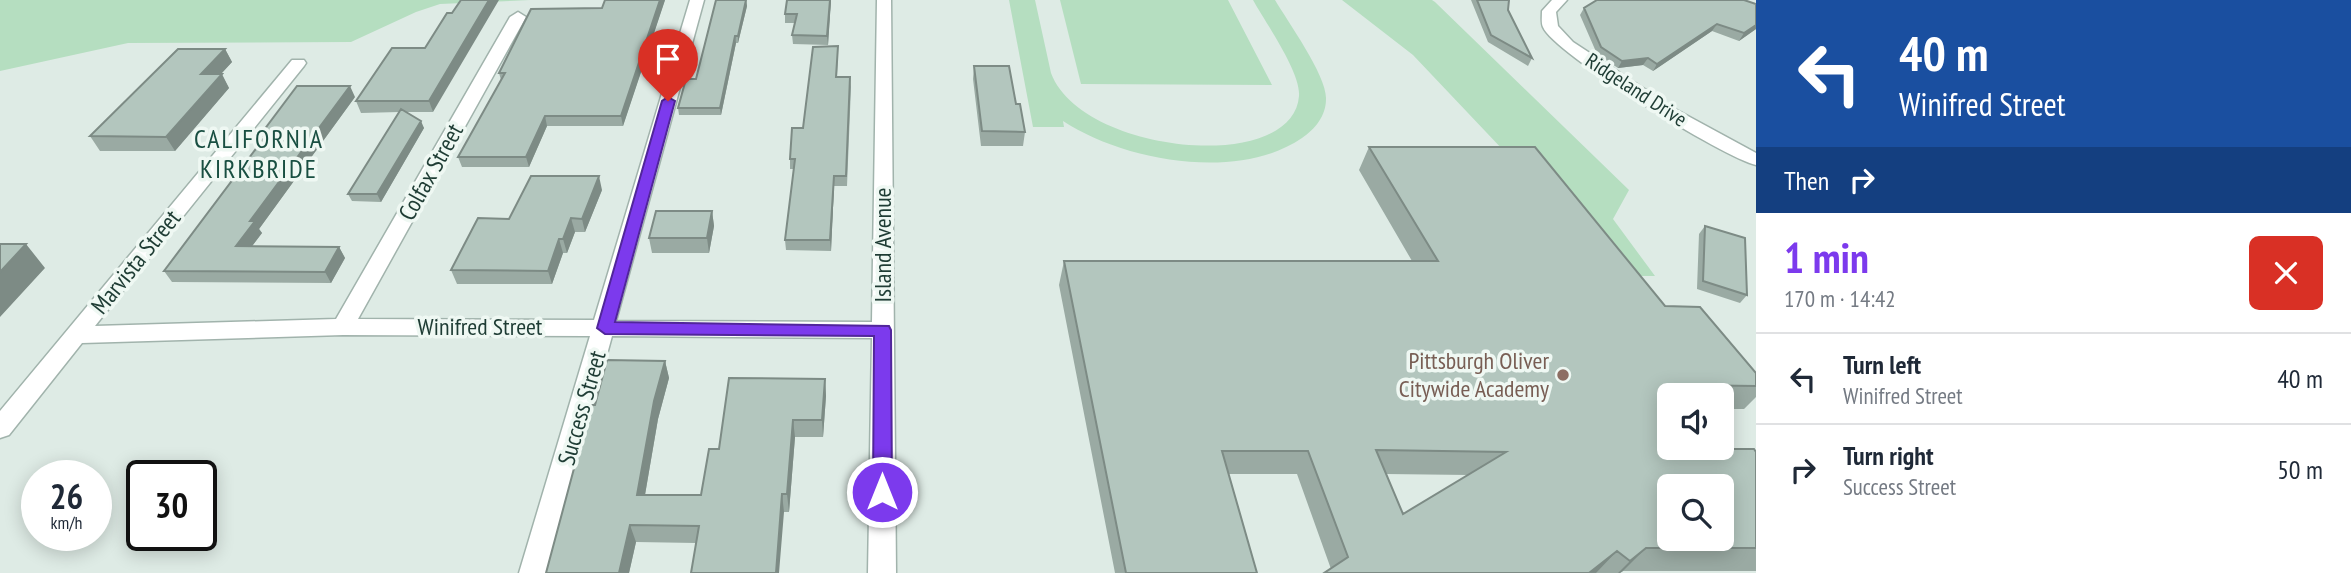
<!DOCTYPE html>
<html lang="en">
<head>
<meta charset="utf-8">
<style>
	:root { --surface:#fff; --page:#f2f2f3; --text:#1f2937; --muted:#747a83; --line:#e0e1e3; --accent:#7c3aed }
	body { margin:0; font-family:"PT Sans Narrow",sans-serif; background:var(--page); color:var(--text); height:100vh; display:flex; flex-direction:column; font-size:26px; white-space:nowrap }
	* { box-sizing:border-box; margin:0 }
	p { font-size:23px; color:var(--muted) }
	.icon { flex:none; width:38px; height:38px; fill:none; stroke:currentColor; stroke-width:2; stroke-linecap:round; stroke-linejoin:round }
	.map { position:relative; flex:1; overflow:hidden }
	.panel { display:flex; flex-direction:column; background:var(--surface); width:595px }
	.panel>* { flex:none }
	.hud { background:#1a4fa0; color:#fff; overflow:hidden }
	.buttons { position:absolute; left:1657px; top:383px; display:grid; gap:14px }
	.buttons a { display:grid; place-items:center; width:77px; height:77px; border-radius:10px; background:var(--surface); box-shadow:0 4px 18px #0003; font-size:35px }
	.speed { position:absolute; left:21px; top:460px; display:flex; gap:14px; font-size:35px; font-weight:700; text-align:center }
	.speed>* { display:grid; place-content:center; width:91px; height:91px; border-radius:50%; background:var(--surface); box-shadow:0 4px 18px #0003; line-height:1 }
	.speed small { font-size:18px; font-weight:400 }
	.speed .limit { border:4px solid #111; border-radius:10px; background:#fff; color:#111 }
	.pin { position:absolute; display:grid; place-items:center; width:60px; height:60px; color:#fff; margin:-72px -30px; border-radius:50% 50% 50% 0; rotate:-45deg; box-shadow:0 0 7px #0007 }
	.pin .icon { rotate:45deg }
	.me { position:absolute; width:77px; margin:-38px; rotate:0deg; stroke-linejoin:round; filter:drop-shadow(0 0 5px #0008) }
	.turn { display:flex; align-items:center; gap:24px; height:147px; padding:0 28px; font-size:32px }
	.turn .icon { width:91px; height:91px; stroke-width:2.5 }
	.turn b { display:block; font-size:49px; line-height:60px }
	.then { display:flex; align-items:center; height:66px; padding:0 28px; background:#0003; gap:14px; font-size:26px }
	.round { display:grid; place-items:center; flex:none; width:74px; height:74px; border-radius:10px; background:var(--page) }
	.head { display:flex; align-items:center; justify-content:space-between; height:119px; padding:0 28px }
	h1 { font-size:42px; font-weight:700; line-height:52px; color:var(--accent) }
	ul { padding:0; list-style:none }
	li { display:flex; align-items:center; gap:21px; height:91px; padding:0 28px; border-top:2px solid var(--line) }
	li div { flex:1 }
	li b { display:block; font-size:26px }
	li em { font-style:normal }
	main { display:flex; flex:1; min-height:0 }
	.map>svg:first-child { display:block }
	.green { fill:#b5dec0 }
	.lines { fill:none; stroke-linecap:round; stroke-linejoin:round }
	.minor-casing { stroke:#a1b3ac; stroke-width:3 }
	.minor { fill:#fff; fill-rule:evenodd }
	.wall { fill:#9aaaa3; fill-rule:evenodd }
	.shaded-wall { fill:#7d8b85 }
	.building { fill:#b3c6be; stroke:#7d8b85; stroke-width:2; fill-rule:evenodd }
	.route { fill:#7c3aed; stroke:#51269a; stroke-width:2 }
	.education-dot { fill:#8d6e63; stroke:#eff8f3; stroke-width:2.5 }
	.labels { text-anchor:middle; stroke-width:7; stroke-linejoin:round; paint-order:stroke }
	.far-street-label { font-size:21px; fill:#1e3c34; stroke:#eff8f3 }
	.street-label { font-size:24px; fill:#1e3c34; stroke:#eff8f3 }
	.education-label { font-size:24px; fill:#785e54; stroke:#eff8f3; text-anchor:end }
	.neighbourhood-label { font-size:26px; letter-spacing:2px; fill:#194f42; stroke:#eff8f3 }
</style>
</head>
<body>
<main>
<div class="map">
<svg width="1756" height="573" viewBox="0 0 1756 573">
	<rect width="100%" height="100%" fill="#deebe5"/>
	<path class="green" d="M0 0H530L440 4 416 12 351 42 128 43 0 71Z
		M1009 0H1035L1051 73C1081 154 1293 175 1299 96 1301 72 1265 22 1253 0H1275C1288 22 1327 76 1326 99 1326 116 1315 129 1302 138 1238 182 1124 161 1063 121L1064 127H1033Z
		M1060 0H1228L1272 85 1081 84Z
		M1342 0H1432L1435 2 1629 190 1613 219 1655 276H1604L1522 170 1413 55Z"/>
	<g class="lines">
		<g class="minor-casing">
			<path id="minor" d="M690 0H704L616 321 872 322 877 0H891L896 573H868L872 338 612 336 547 573H519L590 336 343 335 82 343 9 435 0 438V411L292 60H304L306 63 304 66 95 326 336 319 510 17 518 12 526 17 358 319 594 320Z
				M1552 0H1567L1556 12 1558 26 1573 42 1675 109 1756 153V165C1725 158 1553 53 1543 27 1541 23 1542 16 1542 11Z"/>
		</g>
		<use href="#minor" class="minor"/>
	</g>
	<path class="wall" d="M605 0H665L623 126H547L529 167H462L458 157 501 80 499 73 602 8Z
		M746 0 747 6 738 43H736L721 115H679L678 108Z
		M787 0H831L828 45 793 44 792 35 795 23H785V14Z
		M1471 0H1509L1508 10 1532 58 1528 66 1488 42Z
		M1756 4V29L1739 41 1712 31 1653 71 1643 65 1618 68 1597 54 1580 15 1584 8Z
		M425 48 433 112H407L424 128 381 202 352 201 348 194 399 112 361 113 356 101Z
		M225 49 232 62 221 74 229 88 175 151H100L90 136Z
		M838 56 837 77H850L851 87 847 186H834L831 251 786 250 785 240 794 169H790V159Z
		M974 66 1025 132 1023 146H981L973 79Z
		M355 97 259 229 262 233 252 246 339 247 345 258 331 283 172 282 164 271 264 139 261 134Z
		M1369 147 1665 306 1756 373V397L1744 409H1722V396H1670L1730 449 1756 452V571H1623L1620 573H1324L1331 569 1297 474H1229L1257 573H1115L1059 285 1064 261H1412L1359 170ZM1386 474 1469 475 1403 514Z
		M602 190 585 232H575L567 253H563L552 284H457L451 270 509 219Z
		M712 211 714 226 709 253H652L649 238Z
		M1705 226 1747 295 1740 303 1697 289 1699 234Z
		M665 361 669 378 658 419 645 495H701L719 449 825 379 826 396 823 437H795L789 512H784L696 543 636 542 629 573H546L595 405Z"/>
	<path class="shaded-wall" d="M489 0H499L433 112 429 101Z
		M660 0H665L623 126 621 116Z
		M746 0 747 6 738 43V36Z
		M830 0H831L828 45 827 36Z
		M1717 24 1712 31 1653 71 1657 64Z
		M1756 25V29L1739 41 1744 33Z
		M735 36 736 43 721 115 720 108Z
		M225 49 232 62 208 88 201 74Z
		M1648 58 1643 65 1618 68 1622 61Z
		M222 74 229 88 175 151 166 137Z
		M350 86 355 97 259 229 262 233 243 258 236 246 250 221Z
		M545 116 547 126 529 167 526 157Z
		M421 121 424 128 381 202 377 194Z
		M599 176 602 190 585 232 582 219Z
		M834 176V186L831 251 830 240Z
		M712 211 714 226 709 253 707 238Z
		M571 218 575 232 567 253 563 239Z
		M559 239 563 253 552 284 548 271Z
		M26 244 45 268 0 317V272Z
		M339 247 345 258 331 283 325 272Z
		M665 361 669 378 658 419 642 512 637 495 654 401Z
		M825 379 826 396 823 437 822 420Z
		M793 420 795 437 789 512 787 494Z
		M782 494 784 512 779 573H776Z
		M630 525 636 542 629 573H619Z
		M1646 548 1623 571 1620 573H1618L1630 561Z
		M1617 551 1596 573H1589Z"/>
	<path class="building" d="M461 0H489L429 101H356L392 48H425L447 13H452Z
		M605 0H660L621 116H545L526 157H458L505 73H499L531 9 602 8Z
		M716 0H746L738 36H735L720 108H678L686 79H696Z
		M787 0H830L827 36 792 35 797 14H785Z
		M1477 0H1509L1508 10 1532 58 1491 35Z
		M1597 0H1744L1756 4V25L1744 33 1717 24 1657 64 1648 58 1622 61 1601 47 1584 8Z
		M838 46 836 77H850L846 176H834L830 240H785L795 159H790L792 128H803L813 47Z
		M178 49H225L201 74H222L166 137 90 136Z
		M974 66H1009L1016 104H1020L1025 132 982 131Z
		M297 86H350L250 221H255L236 246 339 247 325 272 164 271 267 134H261Z
		M401 109 421 121 377 194H348Z
		M1369 147H1535L1665 306 1700 307 1756 373V386L1680 385 1688 396H1670V448H1722V439L1730 449H1754L1756 452V548H1646L1630 561 1617 551 1589 573H1324L1348 557 1308 451H1222L1257 573H1126L1064 261H1438ZM1376 450 1506 452 1403 514ZM1670 486H1722V539H1670Z
		M531 176H599L582 219 571 218 563 239H559L548 271 451 270 478 218 509 219Z
		M656 211H712L707 238H649Z
		M1705 226 1745 238 1747 295 1703 281Z
		M0 244H26L0 272Z
		M607 360 665 361 654 401 637 495H701L709 449H719L729 378 825 379 822 420H793L787 494H782L776 573H691L699 526 630 525 619 573H546L591 405H595Z"/>
	<path class="route" d="M668 97 675 101 615 322 889 326 891 330 892 492 889 498 882 500 875 498 873 492 874 336 605 334 597 328 662 101Z"/>
	<circle class="education-dot" cx="1563" cy="375" r="7"/>
	<g class="labels">
		<g class="far-street-label">
			<text transform="translate(1636 90) rotate(33)" y="7">Ridgeland Drive</text>
		</g>
		<g class="street-label">
			<text transform="translate(431 172) rotate(-61)" y="8">Colfax Street</text>
			<text transform="translate(883 245) rotate(-90)" y="8">Island Avenue</text>
			<text transform="translate(136 262) rotate(-51)" y="8">Marvista Street</text>
			<text x="480" y="335">Winifred Street</text>
			<text transform="translate(582 408) rotate(-74)" y="8">Success Street</text>
		</g>
		<g class="education-label">
			<text x="1549" y="369">Pittsburgh Oliver<tspan x="1549" dy="28">Citywide Academy</tspan></text>
		</g>
		<g class="neighbourhood-label">
			<text x="259" y="148">CALIFORNIA<tspan x="259" dy="30">KIRKBRIDE</tspan></text>
		</g>
	</g>
</svg>
<div class="buttons">
<a><svg class="icon" aria-label="sound" viewBox="0 0 24 24"><path d="M4 9h4l5-4v14l-5-4H4zM17 9q2 3 0 6"/></svg></a>
<a><svg class="icon" aria-label="search" viewBox="0 0 24 24"><circle cx="10" cy="10" r="6"/><path d="M15 15l6 6"/></svg></a>
</div>
<div class="speed"><div>26<small>km/h</small></div><div class="limit">30</div></div>
<div class="pin" style="left:668px;top:101px;background:#d93025"><svg class="icon" aria-label="arrive" viewBox="0 0 24 24"><path d="M6 21V4h12l-3 4 3 4H6"/></svg></div>
<svg class="me" style="left:882px;top:492px" viewBox="-20 -20 40 40"><circle r="17" fill="#7c3aed" stroke="#fff" stroke-width="3"/><path d="M0-11L8 9 0 5-8 9z" fill="#fff"/></svg>
</div>
<section class="panel">
<div class="hud">
<div class="turn"><svg class="icon" aria-label="left" viewBox="0 0 24 24"><path d="M17 20v-9H6M10 6l-5 5 5 5"/></svg><div><b>40 m</b>Winifred Street</div></div>
<div class="then">Then<svg class="icon" aria-label="right" viewBox="0 0 24 24"><path d="M7 20v-9h11M14 6l5 5-5 5"/></svg></div>
</div>
<div class="head"><div><h1>1 min</h1><p>170 m · 14:42</p></div><a class="round" style="background:#d93025;color:#fff"><svg class="icon" aria-label="close" viewBox="0 0 24 24"><path d="M6 6l12 12M18 6L6 18"/></svg></a></div>
<ul>
<li><svg class="icon" aria-label="left" viewBox="0 0 24 24"><path d="M17 20v-9H6M10 6l-5 5 5 5"/></svg><div><b>Turn left</b><p>Winifred Street</p></div><em>40 m</em></li>
<li><svg class="icon" aria-label="right" viewBox="0 0 24 24"><path d="M7 20v-9h11M14 6l5 5-5 5"/></svg><div><b>Turn right</b><p>Success Street</p></div><em>50 m</em></li>
</ul>
</section>
</main>
</body>
</html>
